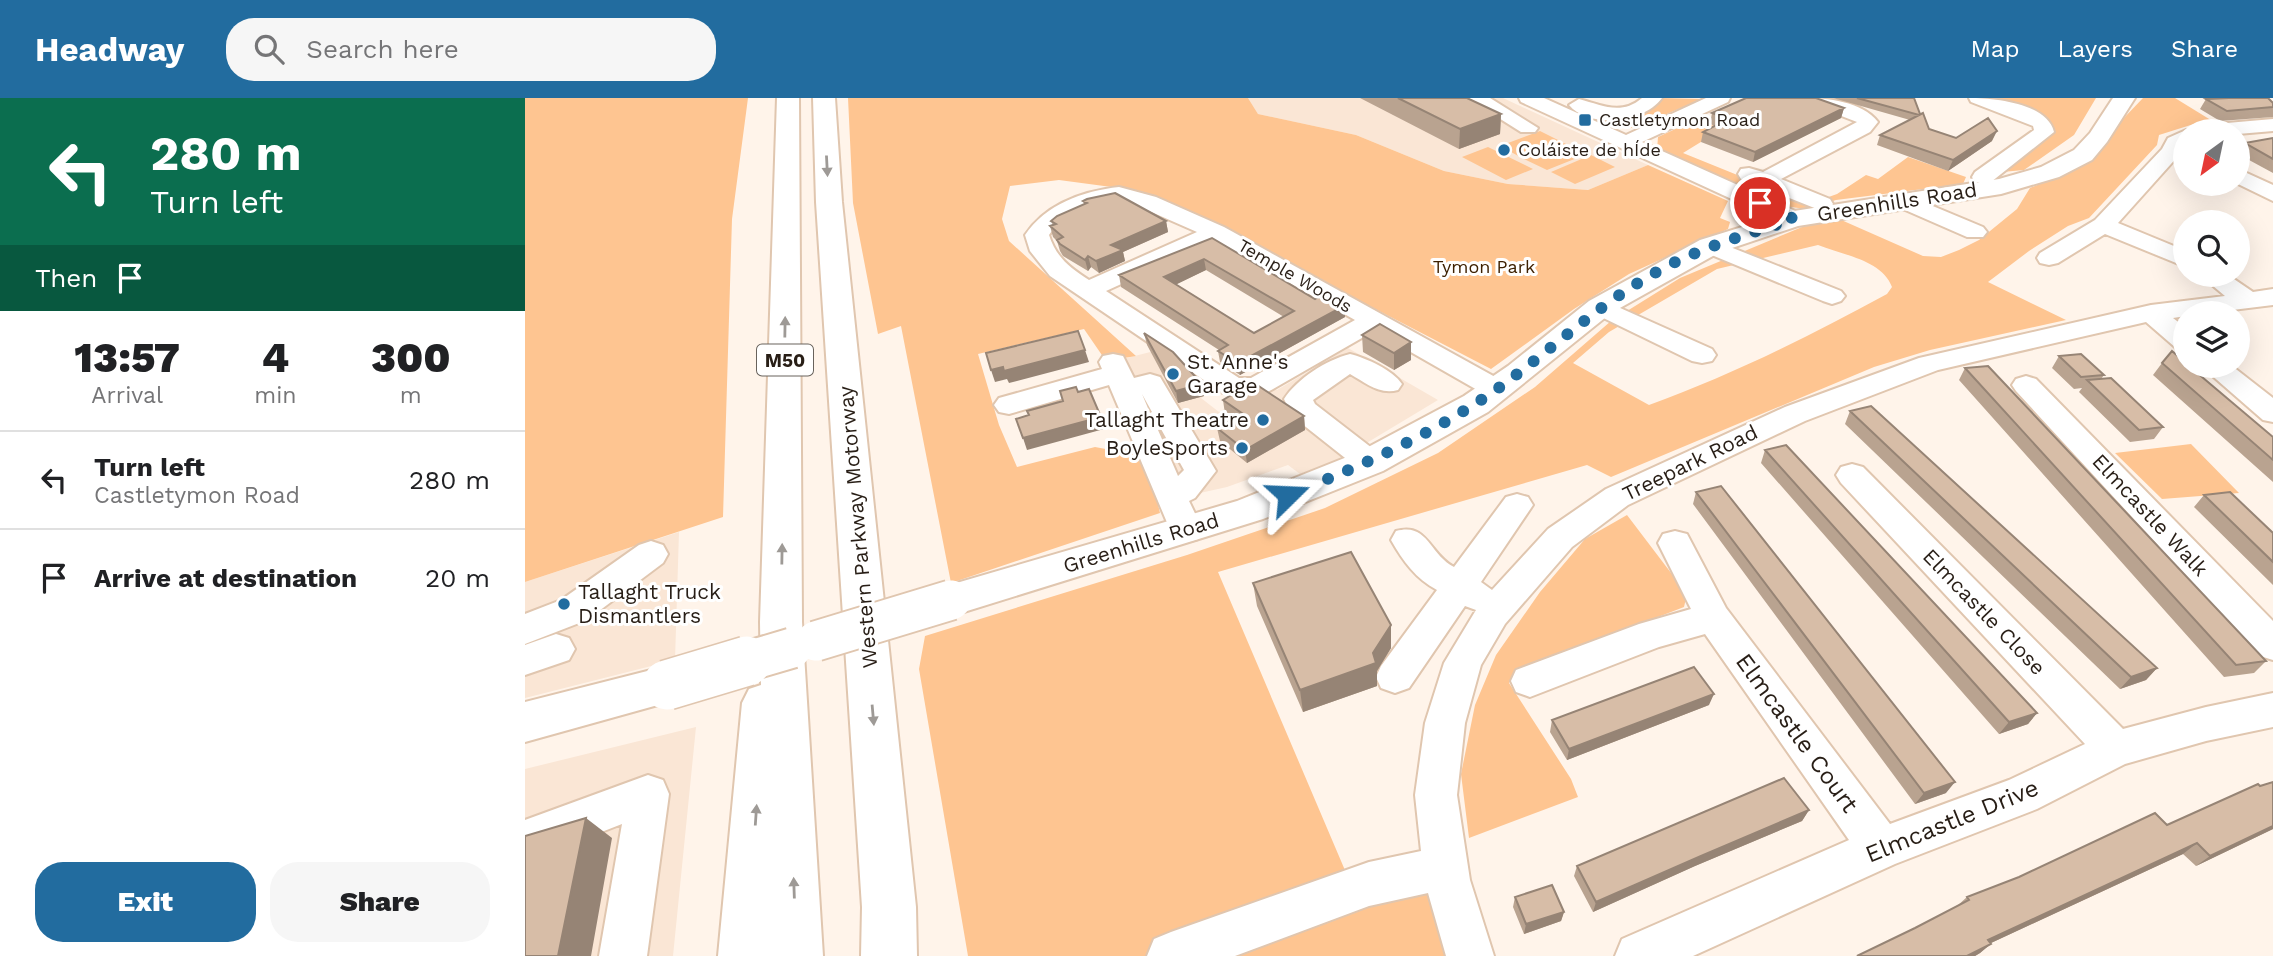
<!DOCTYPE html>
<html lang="en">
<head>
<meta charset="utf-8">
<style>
	:root { --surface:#fff; --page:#f6f6f6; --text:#202124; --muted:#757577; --line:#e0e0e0; --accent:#226c9f }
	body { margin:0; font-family:"Work Sans",sans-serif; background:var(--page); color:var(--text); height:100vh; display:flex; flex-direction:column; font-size:26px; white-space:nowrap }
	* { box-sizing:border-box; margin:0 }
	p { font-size:23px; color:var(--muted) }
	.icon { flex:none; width:38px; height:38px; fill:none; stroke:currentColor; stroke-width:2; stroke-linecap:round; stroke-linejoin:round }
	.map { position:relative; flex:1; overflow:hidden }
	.panel { display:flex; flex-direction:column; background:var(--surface); width:525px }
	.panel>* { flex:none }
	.hud { background:#0b6e4f; color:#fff; overflow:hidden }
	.needle { width:46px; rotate:213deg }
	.buttons { position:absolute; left:1648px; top:21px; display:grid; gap:14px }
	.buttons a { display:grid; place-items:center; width:77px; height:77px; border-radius:50%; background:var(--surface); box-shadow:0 7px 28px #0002; font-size:35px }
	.pin { position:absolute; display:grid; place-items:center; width:60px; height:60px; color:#fff; margin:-30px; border:4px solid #fff; border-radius:50%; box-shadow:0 2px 7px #0007 }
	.me { position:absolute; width:77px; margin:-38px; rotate:69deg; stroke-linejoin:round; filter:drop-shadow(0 0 5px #0008) }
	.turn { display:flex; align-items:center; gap:24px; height:147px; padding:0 35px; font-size:32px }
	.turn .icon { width:91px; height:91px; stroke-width:2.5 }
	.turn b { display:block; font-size:49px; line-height:60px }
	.then { display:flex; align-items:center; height:66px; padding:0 35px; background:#0003; gap:14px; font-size:26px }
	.eta { display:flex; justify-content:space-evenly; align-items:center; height:119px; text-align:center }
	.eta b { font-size:42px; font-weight:800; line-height:49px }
	.primary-button { display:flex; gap:14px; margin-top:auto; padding:14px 35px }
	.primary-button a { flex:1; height:80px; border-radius:28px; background:var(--accent); color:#fff; font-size:28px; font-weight:800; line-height:80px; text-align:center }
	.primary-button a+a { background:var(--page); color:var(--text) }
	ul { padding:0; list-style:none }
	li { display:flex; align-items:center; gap:21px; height:98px; padding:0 35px; border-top:2px solid var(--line) }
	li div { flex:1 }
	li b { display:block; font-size:26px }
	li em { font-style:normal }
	header { display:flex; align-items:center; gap:42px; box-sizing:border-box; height:98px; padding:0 35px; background:var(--accent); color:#fff }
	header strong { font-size:33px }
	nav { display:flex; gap:38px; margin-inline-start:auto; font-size:24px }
	.search { width:490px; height:63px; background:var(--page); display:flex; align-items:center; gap:18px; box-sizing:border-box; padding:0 24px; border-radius:28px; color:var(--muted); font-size:26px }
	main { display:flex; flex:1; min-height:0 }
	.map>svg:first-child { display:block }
	.built { fill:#fae6d5 }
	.green { fill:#fec591; fill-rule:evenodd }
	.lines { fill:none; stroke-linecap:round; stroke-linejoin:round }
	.minor-casing { stroke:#e0c6af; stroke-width:4 }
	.major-casing { stroke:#e0c6af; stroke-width:4 }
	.highway-casing { stroke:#e0c6af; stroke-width:4 }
	.minor { fill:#fff; fill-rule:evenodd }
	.major { fill:#fff; fill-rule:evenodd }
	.highway { fill:#fff; fill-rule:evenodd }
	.major-bridge-far1-casing { stroke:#e0c6af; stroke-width:43; stroke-linecap:butt }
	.major-bridge-casing { stroke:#e0c6af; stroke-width:52; stroke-linecap:butt }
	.major-bridge-far1 { stroke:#fff; stroke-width:39 }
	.major-bridge { stroke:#fff; stroke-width:49 }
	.wall { fill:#b9a390; fill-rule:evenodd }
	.shaded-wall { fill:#968475 }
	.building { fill:#d7bda7; stroke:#968475; stroke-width:2; fill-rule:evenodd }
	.oneway { fill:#9e9a96 }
	.route { stroke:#226c9f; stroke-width:12; stroke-dasharray:0 21.6 }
	.poi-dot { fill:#226c9f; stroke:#fff; stroke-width:2.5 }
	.labels { text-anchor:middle; stroke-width:6; stroke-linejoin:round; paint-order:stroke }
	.far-poi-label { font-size:18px; fill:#281e16; stroke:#fff; text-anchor:start }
	.far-park-label { font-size:18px; fill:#3e2102; stroke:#fff }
	.far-street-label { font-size:18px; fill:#281e16; stroke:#fff }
	.shield { fill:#fff; stroke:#68625c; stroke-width:2 }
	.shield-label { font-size:19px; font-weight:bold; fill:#281e16 }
	.street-label { font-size:21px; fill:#281e16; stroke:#fff }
	.poi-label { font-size:21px; fill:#281e16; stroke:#fff; text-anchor:start }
	.near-street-label { font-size:24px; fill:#281e16; stroke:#fff }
</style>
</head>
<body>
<header>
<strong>Headway</strong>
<div class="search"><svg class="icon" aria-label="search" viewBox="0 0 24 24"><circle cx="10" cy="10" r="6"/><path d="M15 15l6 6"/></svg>Search here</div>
<nav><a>Map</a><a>Layers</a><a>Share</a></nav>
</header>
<main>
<section class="panel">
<div class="hud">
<div class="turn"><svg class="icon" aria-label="left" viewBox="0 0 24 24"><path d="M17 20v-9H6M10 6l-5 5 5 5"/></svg><div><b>280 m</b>Turn left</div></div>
<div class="then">Then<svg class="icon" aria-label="arrive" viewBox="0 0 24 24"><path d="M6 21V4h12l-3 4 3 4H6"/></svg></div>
</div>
<div class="eta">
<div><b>13:57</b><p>Arrival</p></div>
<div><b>4</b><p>min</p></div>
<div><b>300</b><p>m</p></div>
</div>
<ul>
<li><svg class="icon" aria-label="left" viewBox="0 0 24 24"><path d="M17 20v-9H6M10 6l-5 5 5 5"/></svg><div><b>Turn left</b><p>Castletymon Road</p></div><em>280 m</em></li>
<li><svg class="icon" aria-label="arrive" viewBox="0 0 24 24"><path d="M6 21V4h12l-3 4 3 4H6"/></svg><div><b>Arrive at destination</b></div><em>20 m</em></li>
</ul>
<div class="primary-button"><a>Exit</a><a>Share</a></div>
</section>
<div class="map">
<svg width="1748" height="858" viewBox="0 0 1748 858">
	<rect width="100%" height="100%" fill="#fff4ea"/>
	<path class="built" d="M723 0H978L1123 67 1063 92 983 86 919 73 831 37 733 16Z
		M823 250 913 302 815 361 775 376 763 367 702 389 666 397 654 389 594 262 637 251 679 298 676 300 694 314 723 297 745 288 752 292Z
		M154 434 150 562 0 600V484Z
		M171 629 148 858H0V671Z"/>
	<path class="green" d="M0 0H223L207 121 198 419 0 484Z
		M323 0H723L733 16 831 37 919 73 983 86 1063 92 1123 67 1203 103 1195 120 1205 124 1203 131 1104 176 1049 211 966 271 744 156 594 90 534 82 485 88 477 121 484 143 611 258 581 263 559 231 453 256 474 327 492 369 570 349 586 352 607 346 632 402 635 415 426 485 376 228 353 236 328 105Z
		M1136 0 1177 1 1109 30H1097L1091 21C1107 19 1128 15 1136 0Z
		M1464 0H1571L1549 37 1499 72 1477 74 1528 34 1526 27 1513 18Z
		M1618 0H1650L1689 24 1672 25 1634 37 1632 47 1564 120 1543 128 1504 153 1463 184 1541 222 1405 252 1349 269 1086 379 1062 367 693 474 822 777 910 786 932 858H443L394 571 400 538 662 457 800 410 913 355 1010 289 1086 223 1155 180 1277 129 1314 121 1398 158 1416 159 1434 152 1454 142 1492 111 1505 90 1550 71ZM1293 147C1318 157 1357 162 1367 189L1362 196C1285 238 1207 277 1124 307L1048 265 1084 234 1192 171Z
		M1172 21 1197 31 1158 55 1284 106 1312 96 1341 77 1353 81 1383 59 1441 79 1438 86 1311 102 1281 111 1258 108 1132 52 1133 39Z
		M1015 33 1037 44 997 60 975 48Z
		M1039 45 1062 56 1022 72 999 61Z
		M963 49 1008 71 981 82 937 59Z
		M1066 57 1090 69 1050 86 1026 74Z
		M1666 346 1714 395 1637 401 1590 355Z
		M1102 417 1162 496 1159 509 993 573 984 585 1046 681 1053 699 944 740 936 676 950 607 971 557 1015 494 1060 441Z"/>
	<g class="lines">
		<g class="minor-casing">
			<path id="minor" d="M942 0H965L1013 30 1010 34H996Z
				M994 0H1019L1101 37 1181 0H1205L1203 4 1117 44 1277 116 1280 121 1277 126H1261L996 4Z
				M1117 0H1137C1119 25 1064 31 1044 7L1054 1C1077 7 1096 18 1117 0Z
				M1278 0C1302 0 1337 3 1353 24L1345 34 1256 81 1305 101 1308 106 1305 111 1297 113 1216 81 1213 76 1216 71 1224 70 1238 74 1332 24 1280 4Z
				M1444 0C1469 0 1522 5 1529 34L1466 84H1450L1447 79 1450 74 1509 32 1508 28 1446 4Z
				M1748 21V33L1713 36V33H1669L1672 29 1679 27Z
				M1661 32 1666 33H1661V46L1654 57 1593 125 1661 153V169L1580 136 1533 165 1524 167 1515 165 1512 160 1515 155 1570 122 1637 51 1643 40Z
				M1713 71 1748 87V103L1713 86Z
				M594 89 631 99 699 129 981 285 985 291 981 297 971 300 961 297 849 233 741 295 731 298 698 295 525 178 505 153 500 137C521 106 558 93 594 89ZM593 103 615 109 672 134 564 182C545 170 531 159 524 137 538 117 569 105 593 103ZM690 143 830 222 726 280H714L581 193Z
				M1379 96 1458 129 1462 134 1458 139H1442L1371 108 1368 103 1371 98Z
				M1185 141 1316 193 1320 198 1316 203 1307 206 1298 203 1177 153 1173 148 1177 143Z
				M1675 177H1703L1728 194 1748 191V207L1683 215H1661V218L1648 220 1661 230V252L1651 250 1621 224 1413 272 1280 323 1103 407 1047 449 980 526 956 567 940 625 932 697 945 782 969 858H921L903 795 844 808 710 858H622L629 841 646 834 844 764 896 753 890 697 900 625 919 565 951 512 940 508 884 590 870 595 856 590 851 579 856 568 912 492C891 481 878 463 866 442L871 433C903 424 904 456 929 469L981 399 992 396 1003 399 1008 407 956 484 967 492 1023 431 1081 391 1260 309 1394 260 1626 207 1700 198Z
				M1075 201 1187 251 1191 257 1187 263 1177 265 1167 263 1066 214 1062 209 1066 204Z
				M588 256 598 258 609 280 625 276 635 279 691 373 670 400 664 403 678 432 673 441 661 444 649 441 584 287 484 316 474 314 469 307 474 300 577 271 574 264 578 258ZM617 296 627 314 625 315ZM636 331 659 372 653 378 633 332Z
				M825 256C841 260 868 272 877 286L873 292C854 297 841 285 825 276L788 302 790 306 856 357 861 364 856 371 845 374 834 371 767 318 759 301C772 281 801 262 825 256Z
				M1676 268H1707L1748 300V324L1738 322Z
				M1501 278 1511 281 1748 523V562L1735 558 1491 293 1487 287 1491 281Z
				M1327 366 1338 369 1598 631 1681 609 1748 595V629L1681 643 1600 666 1512 711 1370 766 1168 858H1090L1097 841 1324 742 1180 536 1134 549 1005 599 991 594 986 583 991 572 1114 526 1166 511 1133 445 1138 436 1150 433 1162 436 1201 510 1365 726 1484 682 1560 646 1316 385 1311 377 1316 369Z
				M126 443 138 447 143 456 138 465 62 522 0 546V516L36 502 114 447Z
				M31 536 44 540 50 551 44 562 0 577V547Z
				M123 677 138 682 144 696 122 858H74L97 726 0 764V722Z"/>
		</g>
		<g class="major-casing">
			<path id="major" d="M1588 0H1610L1582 44 1567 62 1534 79 1476 96 1273 128 1195 154 1086 215 963 314 858 373 738 421 426 518 411 513 405 502 411 491 712 403 832 355 939 298 983 268 1064 203 1175 142 1269 113 1474 81 1516 69 1549 52 1565 35Z
				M142 568 158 574 164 587 158 600 0 644V604Z"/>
		</g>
		<g class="highway-casing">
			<path id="highway" d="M252 0H274L277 524 298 858H193L217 605 224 591 236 587 235 524Z
				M288 0H310L317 104 391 809 392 858H336L337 809 291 104Z"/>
		</g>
		<use href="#minor" class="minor"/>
		<use href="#major" class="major"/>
		<use href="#highway" class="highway"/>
		<g class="major-bridge-far1-casing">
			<path id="major-bridge-far1" d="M291 543 426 502
				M216 565 267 550"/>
		</g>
		<g class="major-bridge-casing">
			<path id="major-bridge" d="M142 587 222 563"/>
		</g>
		<use href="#major-bridge-far1" class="major-bridge-far1"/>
		<use href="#major-bridge" class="major-bridge"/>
	</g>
	<path class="wall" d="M835 0H943L976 16 975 36 934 51Z
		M1308 0H1389L1395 16 1404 31 1431 40 1467 43 1423 73 1352 47 1355 37 1385 22Z
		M1681 1 1748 5V19L1695 23 1675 11Z
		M1319 10 1316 20 1228 64 1176 44 1178 34 1190 28 1185 26 1187 15Z
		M1748 40V75L1713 56 1720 45Z
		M558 103 641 123 643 134 598 154 600 163 574 175 566 169 563 173 538 158 535 153 532 143 528 139 525 128 528 127 526 123 559 106Z
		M687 140 790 201 819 208 820 219 715 277 695 264 693 253 694 252 596 189 594 177ZM681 172 759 219 729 235 651 186Z
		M619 235 677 286 679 298 653 305 622 247Z
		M837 237 886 262 869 272 838 254Z
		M1534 258 1579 277 1576 281 1638 329 1629 341 1605 344 1554 294 1557 290 1549 291 1527 270Z
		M1637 265 1748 339V384L1628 277Z
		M1440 270 1741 563 1729 575 1699 579 1434 282Z
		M698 302 779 318 780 332 722 365 695 343 692 330 709 322 700 316Z
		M1325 313 1632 570 1621 582 1595 591 1320 326Z
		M1240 352 1512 615 1503 626 1474 636 1236 365Z
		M1171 394 1421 695 1390 706 1168 406Z
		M1679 397 1748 435V487L1669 409Z
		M728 485 866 550 852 573V588L778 614 732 508Z
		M1184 607 1042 662 1025 634 1027 622Z
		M1748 684V731L1671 768 1658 756 1466 845 1455 855 1450 858H1332L1390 830 1432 808 1442 799 1642 727 1735 688Z
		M1284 712 1277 723 1170 768 1068 814 1049 778 1052 768Z
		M990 799 1039 814 1036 823 999 836 988 809Z"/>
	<path class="shaded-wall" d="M1319 10 1316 20 1228 64 1230 54Z
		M976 16 975 36 934 51 935 31Z
		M1472 33 1467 43 1423 73 1428 62Z
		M641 123 643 134 598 154 600 163 574 175 571 163 586 147Z
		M563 158 566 169 563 173 560 162Z
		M679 161 681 172 642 191 639 179Z
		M819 208 820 219 715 277 713 265Z
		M886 244V262L869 272V255Z
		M560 252 564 264 484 285 482 281 470 284 466 272Z
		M677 286 679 298 653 305 651 293Z
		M779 318 780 332 722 365 720 352Z
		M576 319 579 331 502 352 498 340Z
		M866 527V550L852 573V588L778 614 775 592 848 555Z
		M1632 570 1621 582 1595 591 1606 579Z
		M1189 596 1184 607 1042 662 1044 651Z
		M1512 615 1503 626 1474 636 1484 624Z
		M1430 684 1421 695 1390 706 1399 695Z
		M1284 712 1277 723 1170 768 1068 814 1071 804 1176 758Z
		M61 720 87 740 66 858H33Z
		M1748 728V731L1671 768 1685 758Z
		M1672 745 1658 756 1453 851 1463 842Z
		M1039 814 1036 823 999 836 1001 826Z
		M1466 846 1455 855 1450 858H1442Z"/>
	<path class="building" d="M873 0H942L976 16 935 31Z
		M1221 0H1291L1319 10 1230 54 1178 34 1203 21 1187 15Z
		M1332 0H1389L1395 16 1394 17Z
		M1704 0H1743L1748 5V9L1702 13 1681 1Z
		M1398 15 1404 31 1431 40 1463 20 1472 33 1428 62 1355 37Z
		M1748 40V61L1720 45Z
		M590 95 641 123 586 147 598 152 571 163 563 158 560 162 535 146 532 142 538 139 525 128 531 126 526 123 532 118 562 105 558 103 562 101Z
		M687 140 790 201 798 196 819 208 713 265 693 253 703 247 594 177ZM679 161 769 213 729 235 639 179Z
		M855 226 886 244 869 255 837 237Z
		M553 233 560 252 479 273 478 269 466 272 461 255Z
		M619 235 648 254 677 286 651 293Z
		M1647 253 1661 265V268H1664L1748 339V362L1637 265Z
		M1556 256 1579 277 1556 279 1534 258Z
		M1463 268 1741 563 1711 567 1440 270Z
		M1586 280 1638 329 1614 332 1562 282Z
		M723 287H732L779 318 720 352 692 330 718 316 698 302Z
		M551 289 553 294 564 291 576 319 498 340 491 321 504 317 502 313 538 303 535 293Z
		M1346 308 1632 570 1606 579 1325 313Z
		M1261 347 1512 615 1484 624 1240 352Z
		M1196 388 1430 684 1399 695 1171 394Z
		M1705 394 1748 435V464L1679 397Z
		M826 454 866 527 848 555 851 565 775 592 728 485Z
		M1169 569 1189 596 1044 651 1027 622Z
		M1259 680 1284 712 1176 758 1071 804 1052 768Z
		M1748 684V728L1685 758 1672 745 1463 842 1466 846 1442 858H1332L1390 830 1444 802 1442 799 1494 779 1630 715 1642 727 1733 686 1735 688Z
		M61 720 33 858H0V738Z
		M1027 787 1039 814 1001 826 990 799Z"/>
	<defs><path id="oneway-solid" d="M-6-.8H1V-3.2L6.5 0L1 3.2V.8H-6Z" transform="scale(1.75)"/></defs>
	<g class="oneway">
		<use href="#oneway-solid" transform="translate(302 68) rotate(87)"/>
		<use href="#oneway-solid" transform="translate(260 229) rotate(-89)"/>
		<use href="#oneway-solid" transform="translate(257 456) rotate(-89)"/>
		<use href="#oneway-solid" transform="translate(348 617) rotate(85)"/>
		<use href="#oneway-solid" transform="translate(231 717) rotate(-86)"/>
		<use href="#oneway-solid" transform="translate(269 790) rotate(-92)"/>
	</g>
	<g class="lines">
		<path class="route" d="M763 397C836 368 907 337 972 291 1028 251 1073 206 1135 172 1177 149 1223 136 1269 121L1235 105"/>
	</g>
	<g class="poi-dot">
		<rect x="1053" y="15" width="14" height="14" rx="3.5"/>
		<circle cx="979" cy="52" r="7"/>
		<circle cx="648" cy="276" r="7"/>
		<circle cx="738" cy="322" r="7"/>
		<circle cx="717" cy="350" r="7"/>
		<circle cx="39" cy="506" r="7"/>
	</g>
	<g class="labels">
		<g class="far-poi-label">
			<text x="1074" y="28">Castletymon Road</text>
			<text x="993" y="58">Coláiste de hÍde</text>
		</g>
		<g class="far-park-label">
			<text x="959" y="175">Tymon Park</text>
		</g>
		<g class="far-street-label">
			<text transform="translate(770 178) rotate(30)" y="6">Temple Woods</text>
		</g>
		<rect class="shield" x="232" y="246.5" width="56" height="31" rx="5"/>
		<g class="shield-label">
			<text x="260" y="269">M50</text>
		</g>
		<g class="street-label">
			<text transform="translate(1372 104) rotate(-9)" y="7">Greenhills Road</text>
			<text transform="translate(1165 365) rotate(-26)" y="7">Treepark Road</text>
			<text transform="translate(1625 417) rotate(47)" y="7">Elmcastle Walk</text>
			<text transform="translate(333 429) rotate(-95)" y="7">Western Parkway Motorway</text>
			<text transform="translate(616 445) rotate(-17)" y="7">Greenhills Road</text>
			<text transform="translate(1459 514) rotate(46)" y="7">Elmcastle Close</text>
		</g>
		<g class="poi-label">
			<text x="662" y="271">St. Anne's<tspan x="662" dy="24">Garage</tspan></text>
			<text x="724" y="329" text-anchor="end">Tallaght Theatre</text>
			<text x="703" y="357" text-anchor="end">BoyleSports</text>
			<text x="53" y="501">Tallaght Truck<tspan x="53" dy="24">Dismantlers</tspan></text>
		</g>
		<g class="near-street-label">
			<text transform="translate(1272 635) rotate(54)" y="8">Elmcastle Court</text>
			<text transform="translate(1427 723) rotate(-22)" y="8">Elmcastle Drive</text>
		</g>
	</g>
</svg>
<div class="buttons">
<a><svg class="needle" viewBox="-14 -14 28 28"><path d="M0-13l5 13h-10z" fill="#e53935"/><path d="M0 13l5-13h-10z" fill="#757577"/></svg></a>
<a><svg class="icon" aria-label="search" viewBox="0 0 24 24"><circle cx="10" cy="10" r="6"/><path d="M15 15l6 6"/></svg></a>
<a><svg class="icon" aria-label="layers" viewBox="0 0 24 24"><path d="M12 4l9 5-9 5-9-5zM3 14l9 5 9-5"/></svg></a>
</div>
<div class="pin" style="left:1235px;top:105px;background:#d93025"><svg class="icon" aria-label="arrive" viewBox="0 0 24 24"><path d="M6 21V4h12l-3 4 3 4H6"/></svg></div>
<svg class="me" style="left:763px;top:397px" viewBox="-20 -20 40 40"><path d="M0-17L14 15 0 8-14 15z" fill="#226c9f" stroke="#fff" stroke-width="4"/></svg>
</div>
</main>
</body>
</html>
